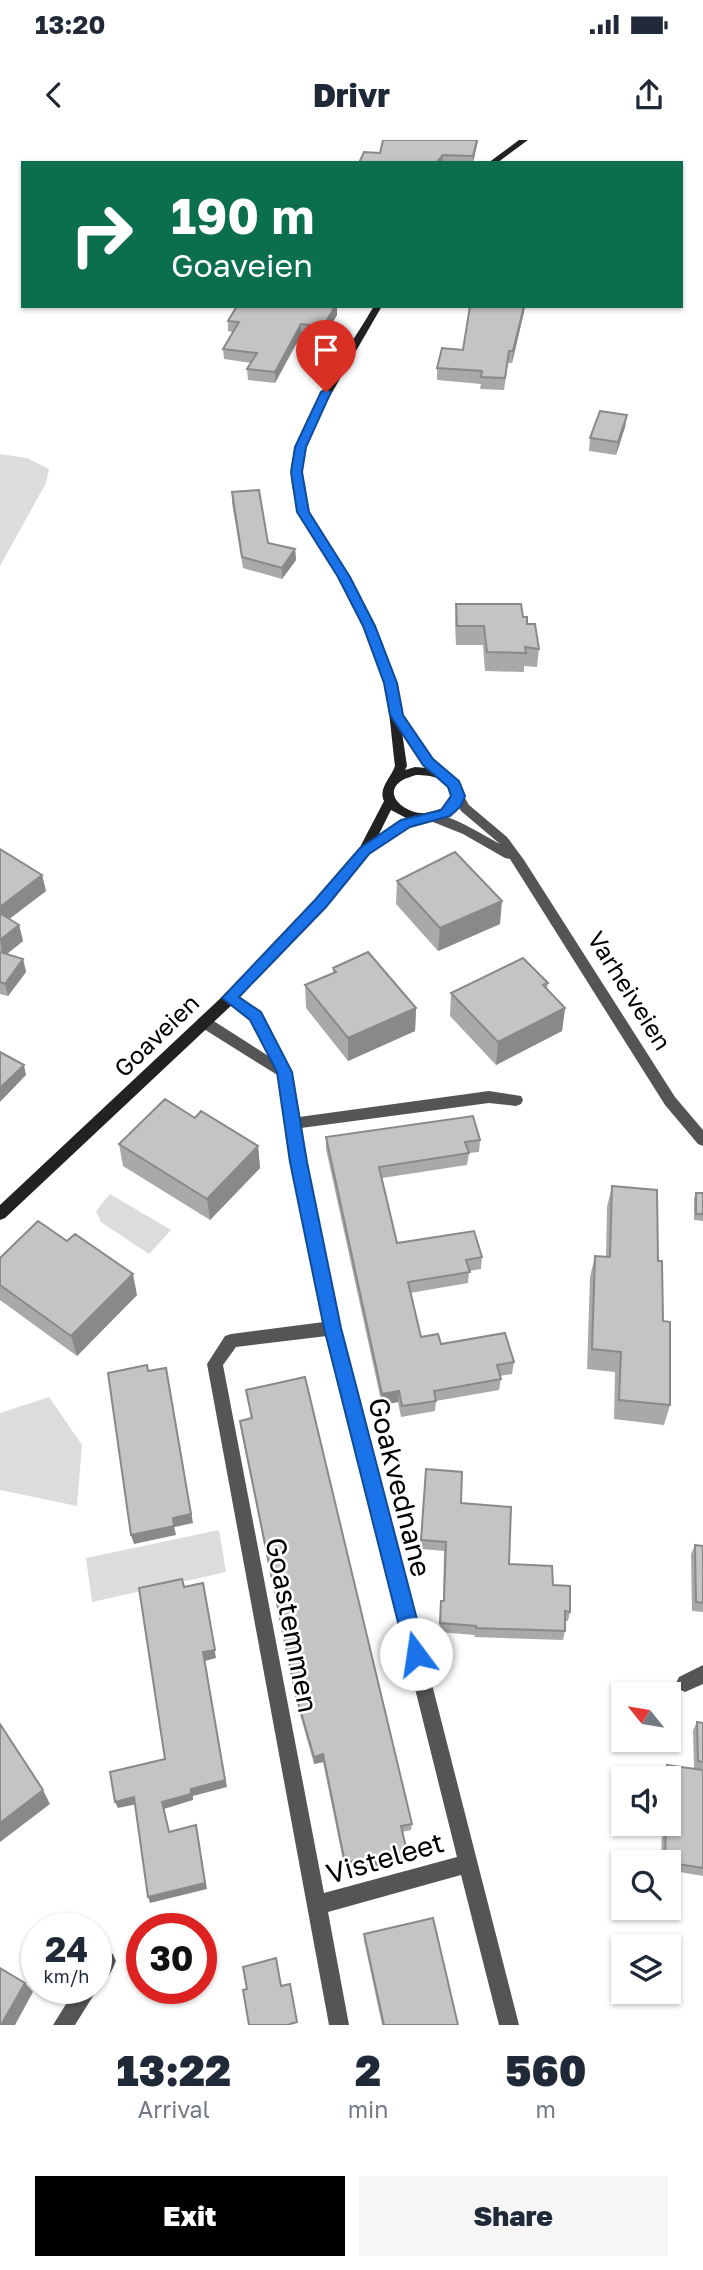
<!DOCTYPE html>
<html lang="en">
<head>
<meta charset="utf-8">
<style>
	:root { --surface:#fff; --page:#f6f6f7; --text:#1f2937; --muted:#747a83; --accent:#000 }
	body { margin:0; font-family:"Golos Text",sans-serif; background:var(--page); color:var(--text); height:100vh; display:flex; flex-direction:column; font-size:26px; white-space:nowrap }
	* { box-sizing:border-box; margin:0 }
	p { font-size:23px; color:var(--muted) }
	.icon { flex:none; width:38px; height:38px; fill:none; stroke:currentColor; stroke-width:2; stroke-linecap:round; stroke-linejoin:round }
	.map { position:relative; height:1885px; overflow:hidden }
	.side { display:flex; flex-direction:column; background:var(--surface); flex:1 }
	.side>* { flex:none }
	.guide { position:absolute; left:21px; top:21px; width:662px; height:147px; border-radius:0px; box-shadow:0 2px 5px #0004; background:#0b6e4f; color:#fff; overflow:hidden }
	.needle { width:46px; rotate:300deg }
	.fabs { position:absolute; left:611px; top:1542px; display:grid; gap:14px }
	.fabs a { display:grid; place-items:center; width:70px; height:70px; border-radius:0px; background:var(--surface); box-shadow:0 2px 5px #0004; font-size:35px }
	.speed { position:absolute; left:21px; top:1773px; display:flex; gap:14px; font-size:35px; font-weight:700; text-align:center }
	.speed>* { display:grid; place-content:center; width:91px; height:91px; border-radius:50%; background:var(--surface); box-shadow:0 2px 5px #0004; line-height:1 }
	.speed small { font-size:18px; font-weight:400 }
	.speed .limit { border:10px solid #d22; background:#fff; color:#111 }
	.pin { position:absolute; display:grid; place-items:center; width:60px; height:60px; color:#fff; margin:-72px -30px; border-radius:50% 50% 50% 0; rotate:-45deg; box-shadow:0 0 7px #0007 }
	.pin .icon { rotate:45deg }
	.me { position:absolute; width:77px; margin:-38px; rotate:346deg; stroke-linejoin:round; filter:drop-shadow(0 0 5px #0008) }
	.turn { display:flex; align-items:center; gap:24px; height:147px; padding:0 35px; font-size:32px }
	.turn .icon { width:91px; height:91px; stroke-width:2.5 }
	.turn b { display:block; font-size:49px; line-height:60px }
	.eta { display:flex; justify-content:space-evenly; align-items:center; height:119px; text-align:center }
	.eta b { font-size:42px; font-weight:800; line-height:49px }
	.button { display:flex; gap:14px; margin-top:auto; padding:14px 35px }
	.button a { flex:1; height:80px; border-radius:0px; background:var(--accent); color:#fff; font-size:28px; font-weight:800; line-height:80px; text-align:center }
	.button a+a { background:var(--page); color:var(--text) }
	.status { display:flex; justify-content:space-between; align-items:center; height:49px; padding:0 35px; background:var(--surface); direction:ltr }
	.status svg { height:19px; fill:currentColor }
	header { display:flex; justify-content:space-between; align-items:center; height:91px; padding:0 35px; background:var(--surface); font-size:32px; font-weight:800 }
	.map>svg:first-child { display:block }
	.green { fill:#dcdcdc }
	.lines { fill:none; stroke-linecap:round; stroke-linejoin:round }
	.minor { fill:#555; fill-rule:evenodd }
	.secondary { fill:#222; fill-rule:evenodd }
	.wall { fill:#a9a9a9 }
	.shaded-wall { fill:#898989 }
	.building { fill:#c4c4c4; stroke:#898989; stroke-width:2 }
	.route { fill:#1a73e8; stroke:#114b97; stroke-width:2 }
	.labels { text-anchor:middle; stroke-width:5; stroke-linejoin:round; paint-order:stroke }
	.street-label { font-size:24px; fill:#000; stroke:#fff }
	.near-street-label { font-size:28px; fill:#000; stroke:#fff }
</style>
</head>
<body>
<div class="status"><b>13:20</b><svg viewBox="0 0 49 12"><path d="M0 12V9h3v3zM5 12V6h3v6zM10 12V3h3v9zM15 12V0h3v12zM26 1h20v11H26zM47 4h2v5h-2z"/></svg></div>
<header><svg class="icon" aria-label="back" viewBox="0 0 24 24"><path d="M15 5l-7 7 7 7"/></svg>Drivr<svg class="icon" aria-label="share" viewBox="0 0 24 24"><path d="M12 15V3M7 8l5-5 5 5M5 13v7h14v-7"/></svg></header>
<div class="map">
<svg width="703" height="1885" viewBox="0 0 703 1885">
	<rect width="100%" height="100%" fill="#fff"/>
	<path class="green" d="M0 314 27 318 49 329 46 343 0 426Z
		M110 1054 171 1090 149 1114 101 1082 96 1071Z
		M49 1257 82 1305 77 1366 0 1350V1273Z
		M219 1390 226 1432 92 1462 86 1418Z"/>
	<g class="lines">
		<path class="minor" d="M458 652 462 653 469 665 507 697 524 720 675 957 703 990V1006L698 1004 665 965 510 719 505 718 463 694 428 680 426 677 428 674C446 671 483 695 500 704L461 671 452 656Z
			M230 853 261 872 292 932 299 977 489 951 521 956 523 960 521 964 516 966 489 963 301 988 305 1022 341 1188 519 1885H499L461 1735 328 1772 349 1885H329L207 1224 225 1196 231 1194 324 1182 291 1022 279 936 199 886 197 882 199 878H209L270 917 251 879 225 862 223 858 225 854ZM327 1196 457 1717 324 1753 223 1225 236 1207Z
			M703 1525V1544L685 1552 679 1549 676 1543 679 1537Z
			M106 1811 113 1814 116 1821C112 1831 107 1841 97 1845L98 1848 75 1885H53L76 1848H96V1817Z"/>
		<path class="secondary" d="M519 0H528L497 23H488Z
			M374 166H382L315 282 306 307 301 332 308 372 349 437 382 502 396 543 400 572 432 619 457 640 464 656 456 672 440 679 424 681 410 687 368 714 325 767 235 862 5 1078 0 1080V1065L225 854 317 761 359 709 384 661C378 648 391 638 395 626 390 584 388 540 371 500 361 478 349 454 337 434 317 402 292 372 291 333 291 291 351 205 374 166ZM402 592 424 625 427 628 415 627 405 630 407 626ZM416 635C433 635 447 638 452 656L447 666C438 670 430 674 420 673 405 672 382 655 401 641 405 638 411 637 416 635ZM391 670 408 679 378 696Z"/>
	</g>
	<path class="wall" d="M383 0H478L473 23H359L380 13Z
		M237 166H337V175L323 198 301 195 275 243 248 240 247 229 251 223 224 219 223 209 233 192 228 191V181Z
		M524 172 512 223H508L504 250 480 249 481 244 437 240V228L463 210Z
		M627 275 625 287 616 315 589 311 590 298Z
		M232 352 268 403 295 409 296 420 282 439 243 428 232 363Z
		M456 464 523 477 539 509 537 527 524 526V532L485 531 483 505H456L455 483Z
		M0 709 42 735 46 751 9 779 19 785 23 801 7 814 23 819 26 832 8 856 0 854Z
		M397 741 500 784 438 811 396 764Z
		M333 828 416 868 415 891 348 921 306 868 305 845 333 833Z
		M548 843 547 849 565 868 562 891 496 925 450 876 451 853Z
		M195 978 258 1006 260 1028 210 1080 123 1026 119 1004Z
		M326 997 480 1000 479 1012 469 1013 467 1025 382 1038 397 1103 482 1117 481 1129 469 1131 468 1143 410 1153 421 1197 441 1204 514 1222 512 1234 500 1236 501 1239 499 1250 436 1261 435 1271 401 1277 398 1262 382 1265 326 1009Z
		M612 1046 658 1121 670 1265 664 1285 614 1279 615 1232 587 1229 590 1137 595 1116 606 1117 607 1067Z
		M696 1053H703V1081L694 1080V1059Z
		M0 1118 137 1155 77 1216 0 1160Z
		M246 1250 412 1684 411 1690 402 1692 407 1712V1719L357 1731 356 1727 345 1730 323 1622 314 1624 296 1560 241 1291 240 1281 251 1278Z
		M426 1329 461 1363 509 1424 553 1445 570 1472 568 1481H565V1491L563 1500 474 1497 475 1495 439 1492 441 1461H443L444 1411 421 1409Z
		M695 1405 703 1406V1472L692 1471 691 1414Z
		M697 1582 703 1583V1630L694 1628 693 1590Z
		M667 1625 703 1630V1736L668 1730V1722H661L662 1689 656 1688V1684H668V1638H663V1633Z
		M364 1794 458 1885H382L364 1800Z"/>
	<path class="shaded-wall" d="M477 0H478L473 23V16Z
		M443 15 442 23H436Z
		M335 166H337V175L323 198V187Z
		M524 166H525L524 172 512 223 513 211Z
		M301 184V195L275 243V232Z
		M627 275 625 287 616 315 618 302Z
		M295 409 296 420 282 439V428Z
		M42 735 46 751 0 786V767Z
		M502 761 500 784 438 811 440 788Z
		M19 785 23 801 3 817 0 800Z
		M23 819 26 832 8 856 5 844Z
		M416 868 415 891 348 921V898Z
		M565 868 562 891 496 925 498 902Z
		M24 925 26 935 0 962V948Z
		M258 1006 260 1028 210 1080 207 1059Z
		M133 1134 137 1155 77 1216 71 1196Z
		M166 1228 193 1383 175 1387 173 1378Z
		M399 1251 398 1262 382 1265V1254Z
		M174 1386 176 1395 134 1404 131 1395Z
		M203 1443 216 1518 205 1521 227 1647 193 1656V1660L164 1669 162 1662 191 1649 203 1512Z
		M323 1614V1622L314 1624V1617Z
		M43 1650 50 1664 0 1702V1683Z
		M134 1657 137 1664 118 1668 115 1662Z
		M196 1685 207 1749 150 1763 148 1757Z
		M407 1712V1719L357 1731V1725Z
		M357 1720 356 1727 345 1730V1723Z
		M25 1843 33 1852 15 1885H1Z"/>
	<path class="building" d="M383 0H477L473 16 443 15 436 23H359L364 12 380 13Z
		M237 166H335L323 187 301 184 275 232 247 229 257 213 223 209 239 182 228 181Z
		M470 166H524L513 211H509L505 238 481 237 482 231 437 228 442 208 463 210Z
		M600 271 627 275 618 302 590 298Z
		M259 350 268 403 295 409 282 428 242 417 232 352Z
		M456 464H521L523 477H527V484H535L539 509 525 507 526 513 487 512 484 486H457Z
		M0 709 42 735 0 767Z
		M455 712 502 761 440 788 397 741Z
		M0 773 19 785 0 800Z
		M0 812 23 819 5 844 0 842Z
		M368 812 416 868 348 898 305 845 336 832 333 828Z
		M523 818 548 843 543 845 565 868 498 902 451 853Z
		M0 912 24 925 0 948Z
		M165 959 195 978 201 971 258 1006 207 1059 119 1004Z
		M473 976 480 1000 465 1002 469 1013 379 1027 397 1103 474 1091 482 1117 466 1120 470 1132 408 1142 421 1197 438 1194 441 1204 505 1193 514 1222 497 1225 501 1239 434 1251 436 1261 402 1266 399 1251 382 1254 326 997Z
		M612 1046 657 1050 658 1121H662L663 1181 670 1182V1265L619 1260 621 1212 592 1209 595 1116 610 1117Z
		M696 1053H703V1074H696Z
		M38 1081 67 1101 75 1094 133 1134 71 1196 0 1145V1118Z
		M147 1225 148 1231 166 1228 191 1374 173 1378 174 1386 131 1395 108 1233Z
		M305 1237 412 1684 401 1686 407 1712 357 1725V1720L345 1723 323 1614 314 1617 295 1552 240 1281 252 1278 246 1250Z
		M426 1329 462 1332 461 1363 511 1367 509 1424 552 1426 553 1445 570 1446V1472L565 1471V1491L476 1488V1486L440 1483 441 1461H444L446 1402 421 1400Z
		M695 1405 703 1406V1463L696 1462Z
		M182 1439 184 1447 203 1443 215 1510 203 1512 225 1640 191 1649V1654L162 1662 169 1692 196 1685 205 1743 148 1757 134 1657 115 1662 110 1632 165 1619 139 1448Z
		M697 1582 703 1583V1622L698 1621Z
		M0 1584 43 1650 0 1683Z
		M667 1625 703 1630V1728L665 1722 666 1684H668V1638H667Z
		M433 1778 458 1885H384L364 1794Z
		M276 1818 281 1846 290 1844 297 1882 290 1884V1885H249L243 1850 247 1849 243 1827Z
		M0 1828 25 1843 1 1885H0Z"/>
	<path class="route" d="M326 249 331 252 306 307 302 332 309 372 350 437 375 486 397 543 403 575 433 619 459 641 465 656 461 666 450 676 410 687 369 714 326 767 239 857 261 872 292 932 307 1022 341 1188 426 1514 423 1522 416 1525 409 1522 406 1514 324 1188 290 1022 277 932 250 880 222 858 315 760 360 708 401 680 441 670 451 656 448 647 423 625 390 575 384 543 363 486 338 437 297 372 291 332 295 307 321 252Z"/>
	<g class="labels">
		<g class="street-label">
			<text transform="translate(629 851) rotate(58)" y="8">Varheiveien</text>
			<text transform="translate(157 896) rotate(-44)" y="8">Goaveien</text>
		</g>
		<g class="near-street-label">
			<text transform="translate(400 1347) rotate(76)" y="10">Goakvednane</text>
			<text transform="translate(292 1485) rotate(79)" y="10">Goastemmen</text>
			<text transform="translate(385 1718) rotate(-16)" y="10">Visteleet</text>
		</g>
	</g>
</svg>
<div class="fabs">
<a><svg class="needle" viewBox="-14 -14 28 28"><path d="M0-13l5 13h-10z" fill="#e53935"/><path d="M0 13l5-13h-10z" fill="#747a83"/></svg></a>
<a><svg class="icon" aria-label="sound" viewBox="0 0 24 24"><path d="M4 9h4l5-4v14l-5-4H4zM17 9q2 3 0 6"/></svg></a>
<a><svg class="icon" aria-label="search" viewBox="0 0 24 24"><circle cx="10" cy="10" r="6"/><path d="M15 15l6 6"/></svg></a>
<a><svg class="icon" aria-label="layers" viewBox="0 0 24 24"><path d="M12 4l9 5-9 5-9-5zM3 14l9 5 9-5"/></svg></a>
</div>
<div class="speed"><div>24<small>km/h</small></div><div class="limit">30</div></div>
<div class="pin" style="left:326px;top:252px;background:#d93025"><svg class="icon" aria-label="arrive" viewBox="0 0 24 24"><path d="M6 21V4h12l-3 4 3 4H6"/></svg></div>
<svg class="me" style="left:416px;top:1514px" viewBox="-20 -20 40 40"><circle r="19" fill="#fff"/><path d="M0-13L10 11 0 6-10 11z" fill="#1a73e8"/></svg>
<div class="guide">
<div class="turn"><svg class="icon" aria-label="right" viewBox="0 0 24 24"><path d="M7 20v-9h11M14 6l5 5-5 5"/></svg><div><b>190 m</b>Goaveien</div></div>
</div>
</div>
<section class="side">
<div class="eta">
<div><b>13:22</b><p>Arrival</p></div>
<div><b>2</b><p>min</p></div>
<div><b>560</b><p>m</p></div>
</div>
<div class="button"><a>Exit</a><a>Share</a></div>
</section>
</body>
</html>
